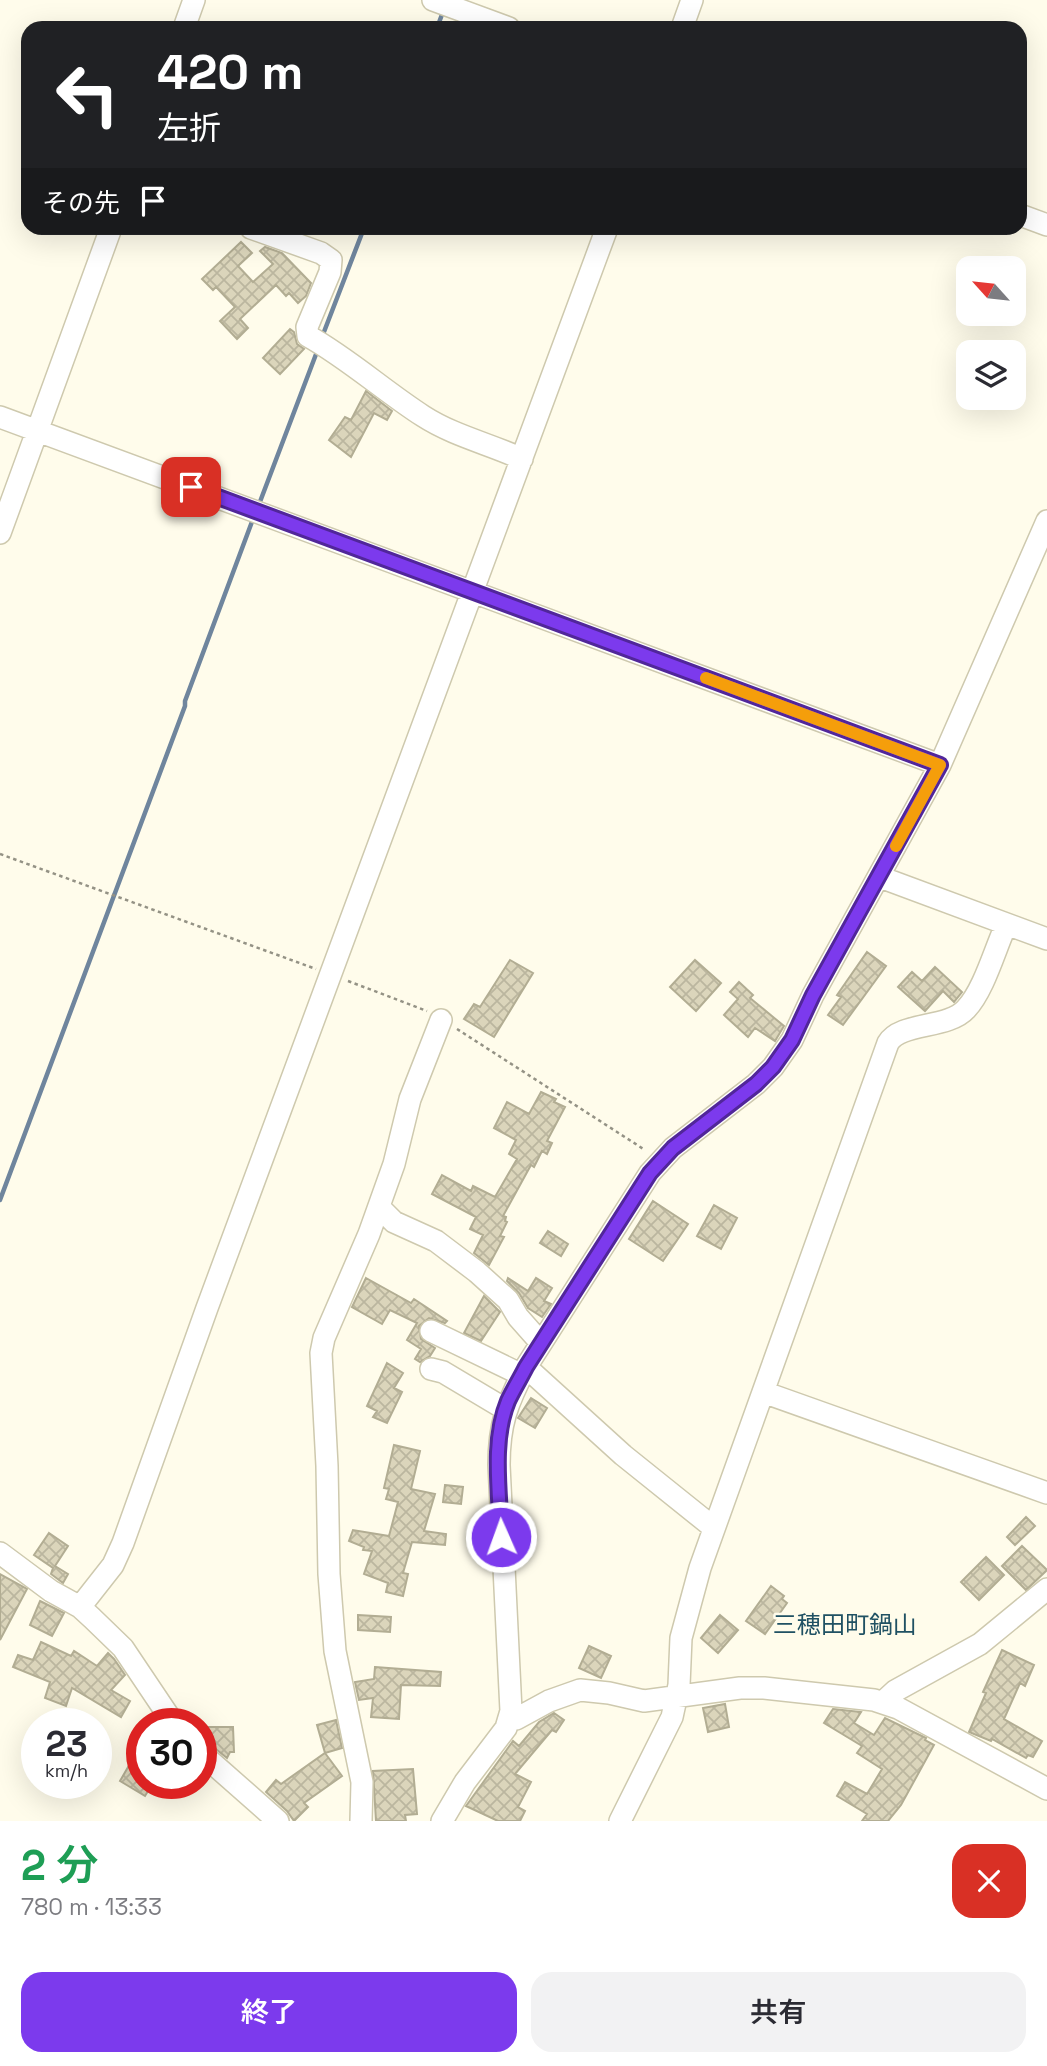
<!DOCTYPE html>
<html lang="ja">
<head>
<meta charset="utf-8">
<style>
	:root { --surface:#fff; --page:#f2f2f3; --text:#2b2b33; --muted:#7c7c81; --accent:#7c3aed }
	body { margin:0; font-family:"Space Grotesk","Noto Sans JP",sans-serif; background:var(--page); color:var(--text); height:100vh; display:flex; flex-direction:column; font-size:26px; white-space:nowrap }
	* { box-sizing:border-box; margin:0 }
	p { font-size:23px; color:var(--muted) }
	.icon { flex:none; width:38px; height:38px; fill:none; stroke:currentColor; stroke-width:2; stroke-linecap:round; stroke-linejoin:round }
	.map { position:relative; height:1821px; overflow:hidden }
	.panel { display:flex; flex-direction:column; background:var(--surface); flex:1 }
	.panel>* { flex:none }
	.banner { position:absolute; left:21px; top:21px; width:1006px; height:214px; border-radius:21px; box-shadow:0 7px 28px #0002; background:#202124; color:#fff; overflow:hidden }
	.needle { width:46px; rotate:297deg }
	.controls { position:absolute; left:956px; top:256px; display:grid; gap:14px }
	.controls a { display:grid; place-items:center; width:70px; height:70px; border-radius:14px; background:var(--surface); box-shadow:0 7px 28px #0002; font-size:35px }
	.speed { position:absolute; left:21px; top:1708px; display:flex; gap:14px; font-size:35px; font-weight:700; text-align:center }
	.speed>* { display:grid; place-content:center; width:91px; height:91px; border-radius:50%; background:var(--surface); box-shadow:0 7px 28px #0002; line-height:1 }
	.speed small { font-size:18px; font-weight:400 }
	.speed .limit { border:10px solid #d22; background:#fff; color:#111 }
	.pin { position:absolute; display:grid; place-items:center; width:60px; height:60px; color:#fff; margin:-30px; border-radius:14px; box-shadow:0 4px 10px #0006 }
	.me { position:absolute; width:77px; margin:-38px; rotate:358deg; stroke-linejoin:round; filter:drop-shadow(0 0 5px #0008) }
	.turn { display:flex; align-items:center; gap:24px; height:147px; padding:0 21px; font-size:32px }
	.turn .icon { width:91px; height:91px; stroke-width:2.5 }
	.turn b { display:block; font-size:49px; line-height:60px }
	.then { display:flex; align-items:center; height:66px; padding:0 21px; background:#0003; gap:14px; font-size:26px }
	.round { display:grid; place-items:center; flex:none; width:74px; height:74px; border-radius:21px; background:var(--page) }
	.headline { display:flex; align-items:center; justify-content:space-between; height:119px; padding:0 21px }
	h1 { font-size:42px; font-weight:600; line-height:52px; color:#1e9e55 }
	.primary-button { display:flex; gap:14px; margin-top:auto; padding:14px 21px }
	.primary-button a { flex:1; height:80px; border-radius:21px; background:var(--accent); color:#fff; font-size:28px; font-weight:600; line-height:80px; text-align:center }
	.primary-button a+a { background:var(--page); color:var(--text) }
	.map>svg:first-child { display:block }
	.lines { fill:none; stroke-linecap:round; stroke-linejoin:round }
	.stream { stroke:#6f859d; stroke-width:4.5 }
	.building { fill:url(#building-cross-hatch); stroke:#b2ad93; stroke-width:2 }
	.minor-casing { stroke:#cec9ae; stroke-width:24 }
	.path { stroke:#949285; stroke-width:2.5; stroke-dasharray:3.5 3.5; stroke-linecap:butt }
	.minor { stroke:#fff; stroke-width:21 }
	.route-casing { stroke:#51269a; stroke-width:18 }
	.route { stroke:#7c3aed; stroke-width:12 }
	.slow { stroke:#f59e0b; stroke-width:12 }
	.labels { text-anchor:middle; stroke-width:5; stroke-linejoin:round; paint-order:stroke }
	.quarter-label { font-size:24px; fill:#205163; stroke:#fffceb }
</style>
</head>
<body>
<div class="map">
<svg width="1047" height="1821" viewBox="0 0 1047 1821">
	<defs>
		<pattern id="building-cross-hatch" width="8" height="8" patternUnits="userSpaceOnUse" patternTransform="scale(1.75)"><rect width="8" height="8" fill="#dbd5bb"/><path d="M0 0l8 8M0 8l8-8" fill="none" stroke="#bbb69f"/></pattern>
	</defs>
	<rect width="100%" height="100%" fill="#fffceb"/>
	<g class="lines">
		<path class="stream" d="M437 28 444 9
			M322 337 364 228
			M258 507 318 349
			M0 1200 185 706V701L253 519"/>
	</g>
	<path class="building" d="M241 242 252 253 238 266 253 282 273 264 260 251 265 247 282 253 311 283 306 296 298 303 289 293 286 296 276 285 240 319 248 328 237 339 220 321 235 307 216 287 213 290 202 279Z
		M290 329 294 332 297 344 304 349 280 374 263 358Z
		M366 391 392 411 387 420 374 413 351 457 329 440 345 417 351 420Z
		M867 952 886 966 843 1025 828 1015 841 997 837 995Z
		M510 960 533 973 494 1037 464 1019 474 1004 480 1007Z
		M695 960 721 983 696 1011 670 987Z
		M935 967 962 992 954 1002 943 991 925 1011 898 987 912 972 922 981Z
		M739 982 753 995 750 998 784 1026 775 1041 755 1028 748 1037 724 1015 738 999 730 992Z
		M541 1092 556 1099 554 1102 565 1107 547 1141 552 1143 547 1154 542 1151 534 1167 531 1165 503 1216 506 1217 505 1221 507 1222 500 1236 504 1237 489 1265 474 1253 483 1235 470 1229 476 1217 432 1194 442 1175 471 1191 473 1186 495 1197 517 1159 509 1154 516 1140 494 1128 507 1102 529 1114Z
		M653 1201 688 1224 663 1261 629 1239Z
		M714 1205 737 1218 721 1249 697 1236Z
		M548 1231 568 1244 561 1256 540 1243Z
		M366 1278 411 1303 414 1299 447 1321 445 1323 429 1318 419 1326 421 1339 435 1348 430 1356 420 1362 415 1359 421 1349 407 1340 417 1323 390 1310 382 1324 352 1307Z
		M508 1278 528 1291 536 1278 552 1288 544 1301 551 1304 542 1317 528 1308 519 1293 507 1281Z
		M484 1296 500 1312 481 1341 464 1333Z
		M387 1363 403 1373 394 1388 402 1392 387 1423 373 1417 377 1411 367 1406Z
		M531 1398 547 1408 535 1428 518 1418Z
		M394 1445 420 1451 411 1489 435 1494 424 1531 446 1534 445 1545 412 1542 403 1573 408 1574 403 1596 386 1592 388 1583 364 1574 372 1551 363 1550 364 1547 349 1541 353 1530 389 1536 398 1502 386 1499 389 1489 384 1488Z
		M445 1485 463 1487 461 1504 443 1502Z
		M1026 1517 1035 1526 1015 1545 1007 1537Z
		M49 1533 68 1546 55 1566 68 1574 63 1583 51 1574 53 1568 34 1555Z
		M1022 1546 1047 1570 1026 1590 1002 1566Z
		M986 1557 1004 1575 979 1600 961 1582Z
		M0 1574 27 1589 0 1640Z
		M771 1586 784 1596 782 1599 787 1603 765 1634 746 1621Z
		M40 1601 64 1613 52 1636 30 1625Z
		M358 1615 391 1617 390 1632 358 1630Z
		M720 1615 738 1630 718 1653 701 1638Z
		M41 1642 71 1656 74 1651 97 1666 108 1653 114 1659 125 1675 111 1690 130 1701 121 1717 72 1688 66 1706 45 1698 50 1682 13 1667 18 1655 33 1660Z
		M589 1646 611 1656 601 1678 579 1668Z
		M1002 1650 1034 1665 1025 1686 1020 1683 1004 1719 1042 1741 1033 1757 1028 1755 1026 1758 992 1739 991 1741 969 1732 986 1693 983 1692Z
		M375 1667 441 1672 440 1686 401 1685 399 1719 371 1717 373 1698 359 1700 355 1682 374 1679Z
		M725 1704 729 1727 708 1732 703 1708Z
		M833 1709 861 1712 854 1723 874 1735 885 1718 926 1738 925 1740 934 1745 901 1805 888 1821H862L867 1814 837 1796 845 1782 867 1794 882 1769 857 1753 862 1746 824 1723Z
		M554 1713 564 1720 556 1732 552 1730 515 1774 531 1782 518 1807 525 1811 520 1821H498L466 1806 513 1741 519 1746 539 1722Z
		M336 1720 342 1748 325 1753 317 1725Z
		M208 1727H233L234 1752H230L227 1758 206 1741Z
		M325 1753 342 1776 304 1803 308 1807 294 1821 287 1811 266 1792 276 1780 281 1784Z
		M131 1762 142 1769V1783H153L145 1796 120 1781Z
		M413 1769 417 1814 405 1815 406 1821H376L373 1771Z"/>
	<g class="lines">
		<g class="minor-casing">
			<path id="minor" d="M433 0 509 28
				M184 28 194 0
				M682 28 692 0
				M1020 215 1047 225
				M251 228 321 253 331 260 330 272 307 327 308 336C349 359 384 391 423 416 454 436 490 444 522 459
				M0 417 940 765
				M0 533 111 228
				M880 877 1047 939
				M379 1207 394 1222 436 1241 477 1272 508 1300 518 1317 541 1343
				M431 1331 522 1375
				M526 1367 623 1455 714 1528
				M431 1369 443 1372 505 1409
				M763 1392 1047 1493
				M0 1553 51 1591 80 1607 92 1618 123 1648 174 1724
				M80 1607 113 1565 123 1543 207 1308 607 228
				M883 1702 895 1691 980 1644 1047 1589
				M510 1719H516L549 1701 580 1690 609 1693 644 1701 740 1688H764L874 1700 898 1708 1047 1789
				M201 1753 278 1821
				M361 1821 362 1782 335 1651 329 1574 327 1466 321 1353 324 1338 369 1234 394 1164 410 1099 441 1020
				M442 1821 465 1782 506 1728 511 1711 499 1465C499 1424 507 1403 526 1367L650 1173 673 1148 756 1084 773 1067 792 1040 813 995 940 765 1047 521
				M620 1821 672 1717 679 1685 681 1638 700 1568 888 1043C900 1022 948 1029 966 1009 984 990 995 949 1006 925"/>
		</g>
		<path class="path" d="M0 854 316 969
			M348 981 427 1011
			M457 1029 645 1150"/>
		<use href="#minor" class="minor"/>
	</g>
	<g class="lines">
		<g class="route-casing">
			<path id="route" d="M191 487 940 765 813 995 792 1040 773 1067 756 1084 673 1148 650 1173 526 1367C520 1379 513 1390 508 1401 491 1442 500 1494 501 1537"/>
		</g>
		<use href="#route" class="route"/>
		<path class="slow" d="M706 678 940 765 896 846"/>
	</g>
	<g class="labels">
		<g class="quarter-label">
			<text x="845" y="1633">三穂田町鍋山</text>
		</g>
	</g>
</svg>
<div class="controls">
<a><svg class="needle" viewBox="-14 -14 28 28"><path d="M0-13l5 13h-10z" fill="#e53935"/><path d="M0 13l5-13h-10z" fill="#7c7c81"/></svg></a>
<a><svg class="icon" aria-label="layers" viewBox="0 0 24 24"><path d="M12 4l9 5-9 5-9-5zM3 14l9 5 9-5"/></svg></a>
</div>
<div class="speed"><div>23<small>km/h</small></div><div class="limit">30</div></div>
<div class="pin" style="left:191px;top:487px;background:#d93025"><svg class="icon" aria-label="arrive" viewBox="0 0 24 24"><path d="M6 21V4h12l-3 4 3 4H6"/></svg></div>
<svg class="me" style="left:501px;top:1537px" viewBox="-20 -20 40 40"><circle r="17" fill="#7c3aed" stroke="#fff" stroke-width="3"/><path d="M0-11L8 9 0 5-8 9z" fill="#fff"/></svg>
<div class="banner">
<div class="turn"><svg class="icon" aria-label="left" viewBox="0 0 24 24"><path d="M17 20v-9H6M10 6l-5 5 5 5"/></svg><div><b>420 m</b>左折</div></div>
<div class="then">その先<svg class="icon" aria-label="arrive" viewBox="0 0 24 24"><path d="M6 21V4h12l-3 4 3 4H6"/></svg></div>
</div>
</div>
<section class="panel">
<div class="headline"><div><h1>2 分</h1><p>780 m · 13:33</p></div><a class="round" style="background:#d93025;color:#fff"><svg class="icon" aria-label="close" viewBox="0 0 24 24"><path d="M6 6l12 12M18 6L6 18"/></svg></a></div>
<div class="primary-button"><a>終了</a><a>共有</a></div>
</section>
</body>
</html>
